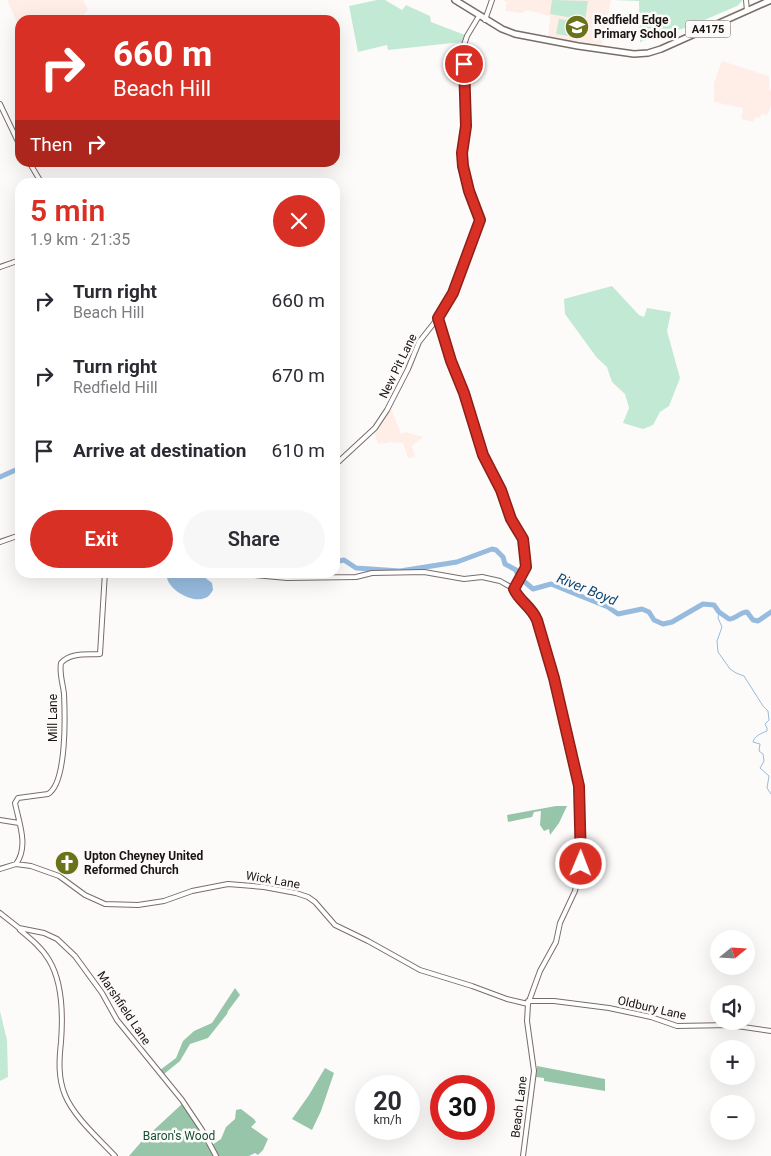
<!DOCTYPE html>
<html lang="en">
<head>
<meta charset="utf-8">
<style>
	:root { --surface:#fff; --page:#f7f7f7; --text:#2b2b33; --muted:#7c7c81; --accent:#d93025 }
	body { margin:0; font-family:Roboto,sans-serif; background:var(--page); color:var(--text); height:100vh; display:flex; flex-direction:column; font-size:19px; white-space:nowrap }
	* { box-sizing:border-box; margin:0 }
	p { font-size:16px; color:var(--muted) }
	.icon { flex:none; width:28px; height:28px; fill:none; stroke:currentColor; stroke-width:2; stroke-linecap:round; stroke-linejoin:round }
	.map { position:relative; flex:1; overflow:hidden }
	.side { position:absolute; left:15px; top:178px; width:325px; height:400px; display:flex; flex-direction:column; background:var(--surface); border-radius:15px; box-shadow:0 5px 20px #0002 }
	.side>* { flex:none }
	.guide { position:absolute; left:15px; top:15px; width:325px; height:152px; border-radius:15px; box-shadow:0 5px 20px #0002; background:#d93025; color:#fff; overflow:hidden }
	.needle { width:32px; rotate:72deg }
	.tools { position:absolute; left:710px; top:930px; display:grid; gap:10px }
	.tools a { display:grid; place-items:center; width:45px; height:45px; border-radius:50%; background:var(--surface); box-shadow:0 5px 20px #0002; font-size:25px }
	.speed { position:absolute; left:355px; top:1075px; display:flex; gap:10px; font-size:25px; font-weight:700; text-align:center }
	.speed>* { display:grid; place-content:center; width:65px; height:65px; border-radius:50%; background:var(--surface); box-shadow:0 5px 20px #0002; line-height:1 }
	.speed small { font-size:12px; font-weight:400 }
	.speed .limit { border:8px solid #d22; background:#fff; color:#111 }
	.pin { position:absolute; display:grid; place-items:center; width:42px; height:42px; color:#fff; margin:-21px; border:2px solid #fff; border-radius:50%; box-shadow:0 1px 5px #0007 }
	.me { position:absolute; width:55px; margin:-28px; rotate:1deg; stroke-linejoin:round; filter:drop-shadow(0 0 4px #0008) }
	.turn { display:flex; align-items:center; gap:18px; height:105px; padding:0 15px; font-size:22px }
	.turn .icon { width:65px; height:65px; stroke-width:2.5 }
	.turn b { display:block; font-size:35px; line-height:42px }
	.then { display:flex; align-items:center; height:48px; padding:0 15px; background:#0003; gap:10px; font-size:19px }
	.round { display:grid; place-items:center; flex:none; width:52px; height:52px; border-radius:26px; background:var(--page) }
	.summary { display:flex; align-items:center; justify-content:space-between; height:85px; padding:0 15px }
	h1 { font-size:30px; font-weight:600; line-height:38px; color:var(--accent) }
	.button { display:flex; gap:10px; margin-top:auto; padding:10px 15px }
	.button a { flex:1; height:58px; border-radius:30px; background:var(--accent); color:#fff; font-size:20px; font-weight:600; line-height:58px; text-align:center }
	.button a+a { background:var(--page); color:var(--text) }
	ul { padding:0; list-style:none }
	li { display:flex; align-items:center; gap:15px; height:75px; padding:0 15px }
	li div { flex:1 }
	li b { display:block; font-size:19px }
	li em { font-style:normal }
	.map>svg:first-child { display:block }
	.built { fill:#ffede7 }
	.green { fill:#c2e9d3 }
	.forest { fill:#96c5aa }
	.water { fill:#97bbde }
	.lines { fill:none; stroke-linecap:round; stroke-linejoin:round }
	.stream { stroke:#97bbde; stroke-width:1 }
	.river { stroke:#97bbde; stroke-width:5 }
	.minor-casing { stroke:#796d69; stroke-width:6 }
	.major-casing { stroke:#796d69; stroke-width:8 }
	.minor { stroke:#fff; stroke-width:4 }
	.major { stroke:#fff; stroke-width:5 }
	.route-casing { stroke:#8d1f18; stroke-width:12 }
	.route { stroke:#d93025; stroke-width:9 }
	.labels { text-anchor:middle; stroke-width:5; stroke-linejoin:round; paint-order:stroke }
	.shield { fill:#fdfbfa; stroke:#5e5a58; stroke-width:1 }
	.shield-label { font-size:11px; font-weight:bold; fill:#1a1513 }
	.poi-label { font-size:12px; font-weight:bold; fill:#1a1513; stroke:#fdfbfa; text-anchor:start }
	.street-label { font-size:12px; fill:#1a1513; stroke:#fdfbfa }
	.park-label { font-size:12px; fill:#164f35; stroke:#fdfbfa }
	.water-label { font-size:14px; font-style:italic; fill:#104874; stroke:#fdfbfa }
</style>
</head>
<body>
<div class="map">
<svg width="771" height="1156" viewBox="0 0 771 1156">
	<rect width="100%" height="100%" fill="#fdfbfa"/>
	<path class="built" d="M7 0H83L88 10 82 16 80 20H20V29Z
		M503 0H611L601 48 548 38 550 16 527 10 522 13 505 11 507 2Z
		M722 61 769 76V89L771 91V106L767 115 762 114 759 118 755 117 754 122 741 119 743 108 714 102V83Z
		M390 406 401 434 406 432 423 437 412 446 415 457 408 458 403 443 391 442 378 444 374 430Z"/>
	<path class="green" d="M377 0H385L402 10 406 5 430 16 431 22 465 35 462 42 388 50 387 45 358 52 349 6Z
		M552 0 588 1 585 20 550 14Z
		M613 0H742V1L737 6 688 27 640 42 639 1Z
		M559 19 583 23 581 38 556 34Z
		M612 286 639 315 644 317 647 308 671 312 667 331 680 378 669 406 660 412 653 425 643 429 623 423 629 408 625 394 612 382 607 367 597 358 565 314 564 299Z
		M0 1011 7 1040 8 1077 0 1081Z"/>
	<path class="forest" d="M556 806H567L559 823 550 835 549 829 544 831 540 825 541 811 534 812 532 817 508 822 507 815Z
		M235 988 240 995 228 1011 227 1014 208 1038 190 1044 180 1061 164 1074 160 1070 176 1058 183 1041 194 1031 212 1023Z
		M537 1066 605 1079V1091L544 1081V1078L536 1077Z
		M325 1068 334 1073 321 1111 312 1130 292 1119 309 1095Z
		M183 1103 209 1147 221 1139 226 1127 235 1119 236 1110 241 1109 254 1119 256 1122 251 1127 268 1139 263 1150 258 1155 255 1153 249 1156H129L142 1141Z"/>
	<path class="water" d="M167 573H199L212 583 213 590C211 593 209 597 205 598 192 604 164 588 167 573Z"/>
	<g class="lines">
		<path class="stream" d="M719 612 718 618 722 627 717 641 718 652 730 669 736 673 744 676 763 706 768 711 769 720 765 724 767 728V731C762 733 754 736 753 742L760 744 759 751 763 754 764 761 760 768 769 776 767 788 771 794"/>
		<path class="river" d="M0 477 20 468
			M335 562 344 560 356 568 400 571 457 562 492 549 496 550 503 557 505 564 516 570 518 576 533 589 551 584 608 607 618 614 642 609 649 612 654 620 663 624 672 622 703 604 714 605 719 612 729 619C736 619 740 612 747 612L753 620 758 621 771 612"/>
		<g class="minor-casing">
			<path id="minor" d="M746 0 747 11
				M485 20 492 0
				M0 104 20 146
				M29 162 41 182
				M0 267 20 260
				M438 318 451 361 464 393 483 455 501 490 511 519 523 539 525 567 514 589
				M335 465 375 428 387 410 408 369 419 342 438 318 453 293 479 226 480 220 478 214 469 191 463 165V153L466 126 464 45 467 36 479 16
				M0 542 20 535
				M223 572 287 578 356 577 372 573 424 572 464 579 482 577 500 581 514 589
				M514 589 535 615 554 678 579 786 581 842V864L575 891 560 923 556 942 540 971 528 1004 527 1021 534 1071 523 1156
				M0 820 19 823
				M16 864C29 846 19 823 15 803L18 798 48 794C67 783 65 715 64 694 63 684 59 673 61 663 71 652 87 655 100 654L105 572
				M0 869 16 864 31 866 59 876 85 895 105 904 138 905 164 901 192 891 228 884 264 887 296 893 308 897 315 902 335 925 368 941 420 970 472 986 507 999 528 1004
				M0 913 19 928 44 933 57 939 75 956 102 993 117 1020 182 1100 202 1130 216 1156
				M20 930C31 939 42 948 49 960 63 983 63 1016 61 1042 59 1060 58 1078 65 1095 74 1117 99 1139 115 1156
				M528 1001H554L609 1008 651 1017 677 1026 730 1025 771 1031"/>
		</g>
		<g class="major-casing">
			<path id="major" d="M455 0 502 29 515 34 578 46 634 54 648 53 661 49 771 0"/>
		</g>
		<use href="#minor" class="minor"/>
		<use href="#major" class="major"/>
	</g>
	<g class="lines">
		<g class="route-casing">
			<path id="route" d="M464 64 466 126 462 153 463 166 469 191 480 220 453 293 438 318 451 361 464 393 483 455 501 490 511 519 523 539 526 567 514 589C519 601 531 606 537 620L554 678 579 786 581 864"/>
		</g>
		<use href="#route" class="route"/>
	</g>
	<defs>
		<g id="school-disc" transform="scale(1.25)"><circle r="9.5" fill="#6a721a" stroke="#fdfbfa"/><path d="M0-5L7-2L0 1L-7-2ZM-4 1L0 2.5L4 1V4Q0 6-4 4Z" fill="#fff"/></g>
		<g id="church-disc" transform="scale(1.25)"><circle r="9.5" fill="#6a721a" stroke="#fdfbfa"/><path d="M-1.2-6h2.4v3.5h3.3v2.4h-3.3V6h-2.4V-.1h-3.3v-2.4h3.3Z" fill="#fff"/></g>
	</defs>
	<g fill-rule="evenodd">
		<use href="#school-disc" x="577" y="27"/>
		<use href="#church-disc" x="67" y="863"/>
	</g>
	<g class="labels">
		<rect class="shield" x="685.5" y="20.5" width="45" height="17" rx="4"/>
		<g class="shield-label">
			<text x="708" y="33">A4175</text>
		</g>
		<g class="poi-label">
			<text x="594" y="24">Redfield Edge<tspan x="594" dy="14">Primary School</tspan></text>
			<text x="84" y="860">Upton Cheyney United<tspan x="84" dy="14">Reformed Church</tspan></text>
		</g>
		<g class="street-label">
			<text transform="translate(398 366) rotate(-64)" y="4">New Pit Lane</text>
			<text transform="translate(53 718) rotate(-90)" y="4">Mill Lane</text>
			<text transform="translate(273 880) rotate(10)" y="4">Wick Lane</text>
			<text transform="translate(124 1008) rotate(56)" y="4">Marshfield Lane</text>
			<text transform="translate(652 1008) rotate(13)" y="4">Oldbury Lane</text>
			<text transform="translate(519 1107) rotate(-83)" y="4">Beach Lane</text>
		</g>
		<g class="park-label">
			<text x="179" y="1140">Baron's Wood</text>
		</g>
		<g class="water-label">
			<text transform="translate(587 589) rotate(22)" y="5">River Boyd</text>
		</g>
	</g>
</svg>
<div class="tools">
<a><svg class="needle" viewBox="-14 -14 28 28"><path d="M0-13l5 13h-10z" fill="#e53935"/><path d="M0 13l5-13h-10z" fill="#7c7c81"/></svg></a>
<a><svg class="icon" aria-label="sound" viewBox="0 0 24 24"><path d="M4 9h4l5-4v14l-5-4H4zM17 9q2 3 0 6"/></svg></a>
<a>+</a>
<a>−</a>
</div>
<div class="speed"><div>20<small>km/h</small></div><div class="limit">30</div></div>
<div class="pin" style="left:464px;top:64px;background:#d93025"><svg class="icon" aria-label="arrive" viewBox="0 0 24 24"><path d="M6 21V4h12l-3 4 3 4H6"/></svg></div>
<svg class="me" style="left:581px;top:864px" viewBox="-20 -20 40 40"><circle r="17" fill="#d93025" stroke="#fff" stroke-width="3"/><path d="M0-11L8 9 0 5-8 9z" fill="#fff"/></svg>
<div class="guide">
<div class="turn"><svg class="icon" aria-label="right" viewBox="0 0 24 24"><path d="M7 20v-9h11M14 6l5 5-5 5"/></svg><div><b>660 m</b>Beach Hill</div></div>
<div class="then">Then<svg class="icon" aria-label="right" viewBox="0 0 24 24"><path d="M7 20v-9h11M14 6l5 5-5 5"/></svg></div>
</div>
<section class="side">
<div class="summary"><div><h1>5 min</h1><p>1.9 km · 21:35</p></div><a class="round" style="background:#d93025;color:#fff"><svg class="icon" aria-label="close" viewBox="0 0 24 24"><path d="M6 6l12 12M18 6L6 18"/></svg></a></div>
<ul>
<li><svg class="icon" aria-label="right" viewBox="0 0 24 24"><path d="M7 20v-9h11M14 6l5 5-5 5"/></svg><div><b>Turn right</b><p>Beach Hill</p></div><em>660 m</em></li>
<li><svg class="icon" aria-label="right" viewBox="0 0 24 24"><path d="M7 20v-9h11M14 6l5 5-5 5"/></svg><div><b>Turn right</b><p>Redfield Hill</p></div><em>670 m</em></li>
<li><svg class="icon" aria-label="arrive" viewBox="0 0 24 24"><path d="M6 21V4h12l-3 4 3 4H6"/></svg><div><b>Arrive at destination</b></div><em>610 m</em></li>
</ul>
<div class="button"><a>Exit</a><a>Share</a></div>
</section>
</div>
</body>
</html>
